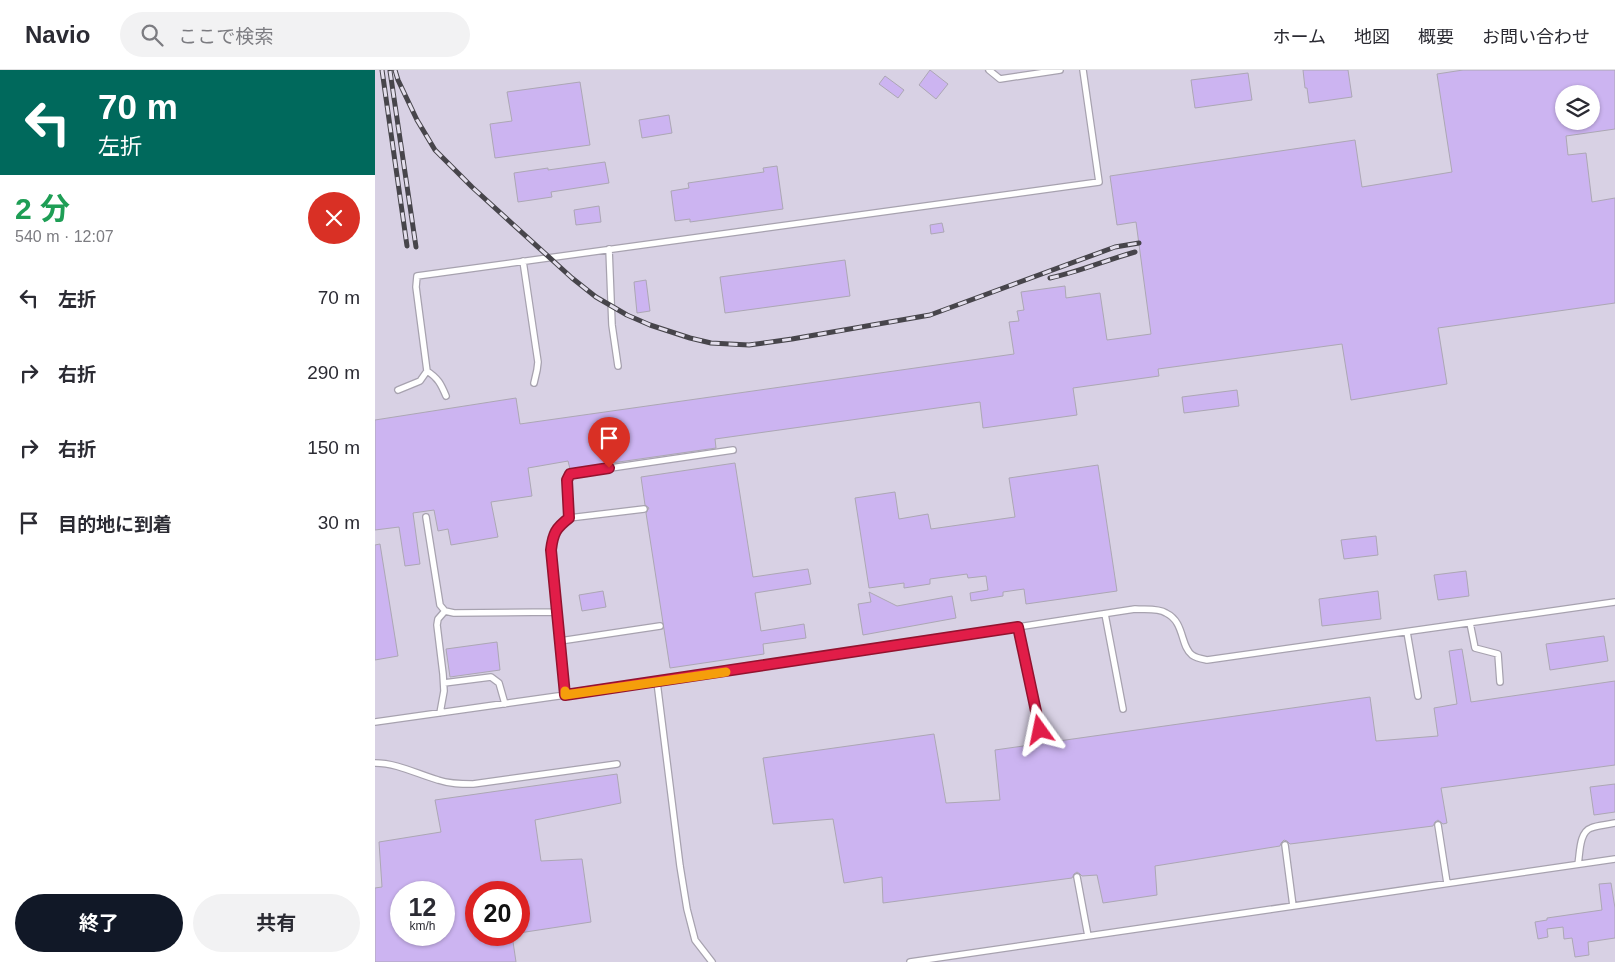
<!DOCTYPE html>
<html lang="ja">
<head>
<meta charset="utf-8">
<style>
	:root { --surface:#fff; --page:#f2f2f3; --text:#2b2b33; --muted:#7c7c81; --line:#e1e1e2; --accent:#111827 }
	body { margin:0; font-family:Arial,"Noto Sans JP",sans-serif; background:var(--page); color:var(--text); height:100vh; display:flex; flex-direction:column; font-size:19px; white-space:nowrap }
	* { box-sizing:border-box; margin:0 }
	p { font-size:16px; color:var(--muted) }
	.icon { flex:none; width:28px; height:28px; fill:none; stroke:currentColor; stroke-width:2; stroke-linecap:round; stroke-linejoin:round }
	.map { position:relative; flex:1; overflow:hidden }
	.panel { display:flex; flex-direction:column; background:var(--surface); width:375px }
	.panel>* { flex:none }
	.guide { background:#00695c; color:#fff; overflow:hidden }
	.fabs { position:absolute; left:1180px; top:15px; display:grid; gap:10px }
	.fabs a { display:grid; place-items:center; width:45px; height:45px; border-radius:50%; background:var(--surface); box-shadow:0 1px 4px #0004; font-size:25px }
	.speed { position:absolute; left:15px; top:811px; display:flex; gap:10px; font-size:25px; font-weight:700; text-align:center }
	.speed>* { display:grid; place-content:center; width:65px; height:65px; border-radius:50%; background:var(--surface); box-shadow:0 1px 4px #0004; line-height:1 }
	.speed small { font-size:12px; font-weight:400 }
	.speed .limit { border:8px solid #d22; background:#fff; color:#111 }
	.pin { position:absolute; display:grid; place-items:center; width:42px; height:42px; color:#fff; margin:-51px -21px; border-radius:50% 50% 50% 0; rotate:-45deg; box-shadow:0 0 5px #0007 }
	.pin .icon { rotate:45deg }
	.me { position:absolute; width:55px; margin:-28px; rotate:348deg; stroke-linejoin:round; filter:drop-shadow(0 0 4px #0008) }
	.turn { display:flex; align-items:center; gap:18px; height:105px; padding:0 15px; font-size:22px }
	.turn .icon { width:65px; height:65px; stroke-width:2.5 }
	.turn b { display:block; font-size:35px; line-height:42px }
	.round { display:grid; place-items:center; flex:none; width:52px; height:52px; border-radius:26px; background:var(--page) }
	.overview { display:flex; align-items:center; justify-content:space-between; height:85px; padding:0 15px }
	h1 { font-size:30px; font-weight:700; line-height:38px; color:#1e9e55 }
	.primary-button { display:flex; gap:10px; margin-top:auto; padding:10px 15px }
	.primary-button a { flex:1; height:58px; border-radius:30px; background:var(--accent); color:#fff; font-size:20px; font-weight:700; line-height:58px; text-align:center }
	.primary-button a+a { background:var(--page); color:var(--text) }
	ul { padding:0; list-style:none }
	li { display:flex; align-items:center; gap:15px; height:75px; padding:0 15px }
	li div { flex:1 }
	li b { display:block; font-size:19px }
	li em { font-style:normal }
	header { display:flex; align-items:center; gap:30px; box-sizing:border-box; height:70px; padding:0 25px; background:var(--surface); border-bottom:1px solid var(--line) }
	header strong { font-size:24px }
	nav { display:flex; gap:28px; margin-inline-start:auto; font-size:18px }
	.search { width:350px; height:45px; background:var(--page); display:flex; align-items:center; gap:12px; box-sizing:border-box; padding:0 18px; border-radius:28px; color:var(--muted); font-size:19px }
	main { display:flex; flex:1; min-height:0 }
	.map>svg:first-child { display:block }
	.built { fill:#d8d1e4; fill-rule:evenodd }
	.building { fill:#ccb4f1; stroke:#aca7b4; fill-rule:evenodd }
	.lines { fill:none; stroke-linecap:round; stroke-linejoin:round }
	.service-casing { stroke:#a7a2af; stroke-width:8 }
	.service { stroke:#fff; stroke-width:5.5 }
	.rail-casing { stroke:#47454b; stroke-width:5 }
	.rail { stroke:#e3deec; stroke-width:3; stroke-dasharray:9; stroke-linecap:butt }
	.route-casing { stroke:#92132f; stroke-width:12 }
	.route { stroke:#e11d48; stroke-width:9 }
	.slow { stroke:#f59e0b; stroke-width:9 }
</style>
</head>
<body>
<header>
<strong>Navio</strong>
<div class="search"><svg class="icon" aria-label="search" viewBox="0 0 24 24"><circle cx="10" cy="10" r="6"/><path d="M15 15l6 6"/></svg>ここで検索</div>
<nav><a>ホーム</a><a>地図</a><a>概要</a><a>お問い合わせ</a></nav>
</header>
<main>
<section class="panel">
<div class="guide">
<div class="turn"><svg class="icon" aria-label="left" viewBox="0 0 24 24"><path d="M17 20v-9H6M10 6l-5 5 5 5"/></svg><div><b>70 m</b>左折</div></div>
</div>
<div class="overview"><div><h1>2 分</h1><p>540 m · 12:07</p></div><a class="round" style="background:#d93025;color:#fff"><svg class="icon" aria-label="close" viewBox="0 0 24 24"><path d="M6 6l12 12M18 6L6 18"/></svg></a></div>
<ul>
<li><svg class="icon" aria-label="left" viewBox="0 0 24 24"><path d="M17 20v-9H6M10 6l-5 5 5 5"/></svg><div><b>左折</b></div><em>70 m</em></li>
<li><svg class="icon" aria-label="right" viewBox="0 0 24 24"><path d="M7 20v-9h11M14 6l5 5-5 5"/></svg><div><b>右折</b></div><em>290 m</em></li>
<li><svg class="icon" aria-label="right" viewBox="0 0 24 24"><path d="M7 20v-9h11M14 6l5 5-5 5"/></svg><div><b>右折</b></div><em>150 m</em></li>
<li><svg class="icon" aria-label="arrive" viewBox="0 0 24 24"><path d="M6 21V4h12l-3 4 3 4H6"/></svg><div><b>目的地に到着</b></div><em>30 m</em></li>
</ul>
<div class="primary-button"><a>終了</a><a>共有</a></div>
</section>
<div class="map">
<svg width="1240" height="892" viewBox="0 0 1240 892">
	<rect width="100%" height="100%" fill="#e3deec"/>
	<path class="built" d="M0 0H1240V892H0ZM1189 24H1216V51H1189ZM26 822H69V865H26ZM101 822H144V865H101Z"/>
	<path class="building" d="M555 0 573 14 561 29 544 15Z
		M928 0H973L977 27 934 33 932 18H930Z
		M1088 0H1240V59L1191 66 1193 85 1211 83 1217 132 1240 128V233L1063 258 1072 314 976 330 967 274 783 299 784 306 698 318 702 345 608 358 605 332 340 369 341 378 195 399 193 391 153 398 157 426 116 432 123 467 76 475 73 459 63 461 59 440 38 443 45 494 30 496 24 457 0 460V350L141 328 145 354 639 284 634 252 644 251 642 241 649 240 646 222 690 216 691 228 725 223 732 270 776 264 761 152 742 155 735 106 980 70 987 117 1077 102 1062 4ZM1189 24H1216V51H1189Z
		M873 3 877 30 820 38 816 10Z
		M510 6 529 20 523 28 504 14Z
		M205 12 215 75 120 88 115 54 137 51 132 22Z
		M294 45 297 63 267 68 264 50Z
		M230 92 234 113 176 122 177 127 143 132 139 103 173 98V100Z
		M402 96 408 139 315 152V149L300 151 296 121 314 118 313 113 389 102 388 98Z
		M224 136 226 152 201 155 199 140Z
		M567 153 569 162 556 164 555 155Z
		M470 190 475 226 350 243 345 207Z
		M271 210 275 241 262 243 259 212Z
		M862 320 864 336 809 343 807 327Z
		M360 393 378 507 433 499 436 514 380 523 386 561 429 554 431 568 388 574 389 584 295 598 271 443 274 438 270 435 266 407Z
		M723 395 742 521 651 534 649 519 628 522V526L596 531 595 523 613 520 611 506 593 508 592 504 555 509V514L529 518V513L494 518 480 428 520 422 524 449 553 444 556 459 640 447 634 408Z
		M1001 466 1003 485 969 489 966 470Z
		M5 474 23 586 0 590V475Z
		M1091 501 1094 526 1063 530 1059 505Z
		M228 521 231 537 207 541 204 525Z
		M1003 521 1006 549 947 556 944 529Z
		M494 522 522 536 577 526 581 548 488 565 483 534 496 532Z
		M1229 566 1233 591 1175 600 1171 574Z
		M122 572 125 600 75 607 71 579Z
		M1087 579 1096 632 1240 611V695L1066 718 1072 753 1068 754 1063 750 1060 752 1058 756 915 774 912 771 909 770 906 773 905 776 780 796 782 825 728 833 722 805 707 806 705 804 702 802 699 804 697 808 508 833 507 807 469 813 458 749 398 754 388 688 559 664 571 733 625 730 620 680 995 627 1001 671 1063 666 1059 638 1082 634 1074 581Z
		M242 704 246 733 160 750 166 791 207 789 216 852 144 863V822H101V865H137L141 892H0V818L7 817 4 772 66 762 60 730ZM26 822H69V865H26Z
		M1240 714V742L1219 745 1215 717Z
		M1236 813 1240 838V868L1213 872 1214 885 1200 887 1197 868 1189 869 1188 857 1172 859 1173 867 1163 869 1160 852 1172 850V848L1227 840 1224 814Z"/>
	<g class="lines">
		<g class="service-casing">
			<path id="service" d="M614 0 625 9 685 0
				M234 179 237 255 243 296
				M148 191 163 292 162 300 159 313
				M52 301C63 308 66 314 71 326
				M23 320 45 311 52 301 41 217 42 206 724 112 708 0
				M51 447 65 535 70 541 79 543 182 542
				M194 448 192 410 195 404 358 380
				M730 544 748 639
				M1095 553 1100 578 1123 584 1125 612
				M643 557 665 660
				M1032 562 1043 626
				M185 571 285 556
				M282 612 305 796 312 839 320 870 337 892
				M69 613 116 607 124 613 130 634
				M190 625 176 480C178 463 181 458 194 448L269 439
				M65 643 69 621 68 604 62 555 63 549 70 541
				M0 652 282 612 760 539C770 540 783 538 791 543 810 552 805 576 817 585 821 588 827 589 832 590L1240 532
				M0 693C22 693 42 704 63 710 75 714 86 714 98 714L242 694
				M1063 755 1072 813
				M910 775 918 836
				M1203 794C1205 784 1204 762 1216 758 1223 755 1232 755 1240 753
				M702 807 713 866
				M535 892 1240 789"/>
		</g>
		<use href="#service" class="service"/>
		<g class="rail-casing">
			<path id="rail" d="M7 0 32 176
				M20 0 23 10 42 50 60 80 97 117 197 208 221 227 252 245 275 255 315 268 336 273 374 275 417 269 555 245 740 177 764 173
				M15 1 41 177
				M675 208C704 202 731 190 760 182"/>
		</g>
		<use href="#rail" class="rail"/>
	</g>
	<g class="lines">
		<g class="route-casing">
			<path id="route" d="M234 398 195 404 192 410 194 448C181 458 178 463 176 480L190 625 643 557 665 660"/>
		</g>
		<use href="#route" class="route"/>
		<path class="slow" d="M190 621V625L351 602"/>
	</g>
</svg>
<div class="fabs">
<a><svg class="icon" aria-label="layers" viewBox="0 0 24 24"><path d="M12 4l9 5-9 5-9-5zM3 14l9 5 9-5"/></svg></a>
</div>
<div class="speed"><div>12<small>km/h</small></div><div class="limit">20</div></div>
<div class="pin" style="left:234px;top:398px;background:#d93025"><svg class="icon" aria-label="arrive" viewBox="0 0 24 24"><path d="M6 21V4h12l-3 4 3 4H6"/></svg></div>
<svg class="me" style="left:665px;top:660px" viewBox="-20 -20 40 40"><path d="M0-17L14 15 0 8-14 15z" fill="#e11d48" stroke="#fff" stroke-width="4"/></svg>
</div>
</main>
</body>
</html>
